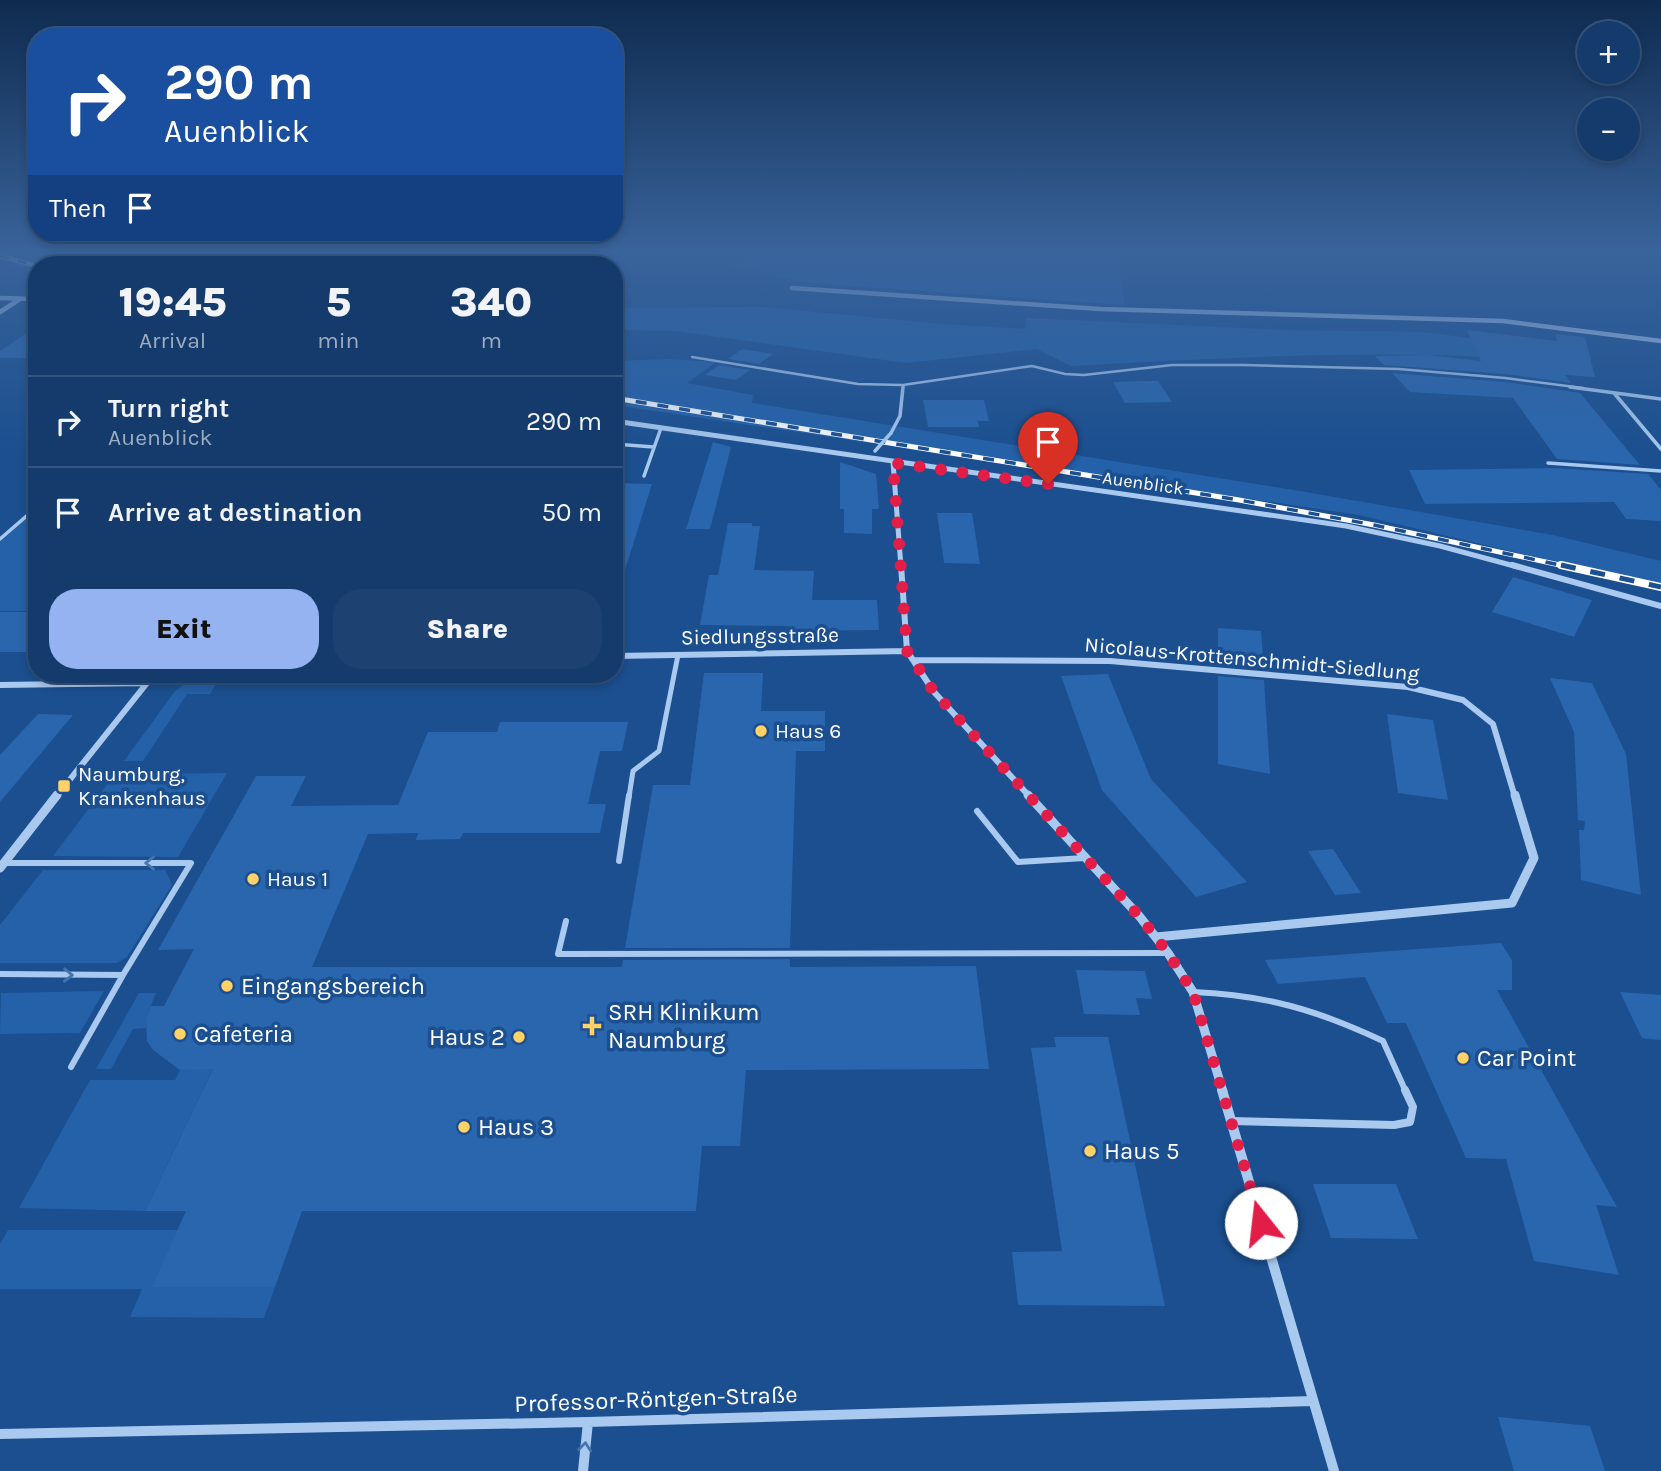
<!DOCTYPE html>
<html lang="en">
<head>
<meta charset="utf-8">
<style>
	:root { --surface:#143b6b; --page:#1d4271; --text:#f1f3f6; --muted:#9dadc1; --line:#33557e; --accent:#95b2f1 }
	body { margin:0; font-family:Karla,sans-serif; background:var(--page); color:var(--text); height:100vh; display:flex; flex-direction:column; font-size:26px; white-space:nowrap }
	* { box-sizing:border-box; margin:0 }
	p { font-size:23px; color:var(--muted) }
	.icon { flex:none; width:38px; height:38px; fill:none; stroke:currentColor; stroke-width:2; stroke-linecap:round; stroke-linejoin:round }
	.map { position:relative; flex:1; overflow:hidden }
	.side { position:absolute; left:28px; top:256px; width:595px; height:427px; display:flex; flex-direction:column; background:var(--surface); border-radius:28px; box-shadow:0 4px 10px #0003,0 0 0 2px var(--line) }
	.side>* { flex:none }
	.top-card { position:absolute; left:28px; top:28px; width:595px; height:214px; border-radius:28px; box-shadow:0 4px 10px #0003,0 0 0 2px var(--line); background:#1a4fa0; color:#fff; overflow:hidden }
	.tools { position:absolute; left:1577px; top:21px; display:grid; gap:14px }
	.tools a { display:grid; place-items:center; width:63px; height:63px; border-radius:50%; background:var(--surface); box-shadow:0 4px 10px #0003,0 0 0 2px var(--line); font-size:35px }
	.pin { position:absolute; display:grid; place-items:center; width:60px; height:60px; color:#fff; margin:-72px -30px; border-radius:50% 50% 50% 0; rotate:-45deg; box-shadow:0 0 7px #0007 }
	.pin .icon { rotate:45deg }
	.me { position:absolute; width:77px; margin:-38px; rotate:344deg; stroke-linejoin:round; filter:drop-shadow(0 0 5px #0008) }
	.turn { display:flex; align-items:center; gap:24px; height:147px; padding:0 21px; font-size:32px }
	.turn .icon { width:91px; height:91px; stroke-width:2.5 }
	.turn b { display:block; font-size:49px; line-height:60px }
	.then { display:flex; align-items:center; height:66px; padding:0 21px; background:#0003; gap:14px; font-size:26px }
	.eta { display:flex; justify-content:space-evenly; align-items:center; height:119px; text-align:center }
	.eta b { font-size:42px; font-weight:800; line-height:49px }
	.primary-button { display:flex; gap:14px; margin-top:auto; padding:14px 21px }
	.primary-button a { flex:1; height:80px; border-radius:28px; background:var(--accent); color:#111; font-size:28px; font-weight:800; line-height:80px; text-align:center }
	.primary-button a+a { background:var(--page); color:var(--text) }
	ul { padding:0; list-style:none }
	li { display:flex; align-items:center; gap:21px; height:91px; padding:0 21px; border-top:2px solid var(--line) }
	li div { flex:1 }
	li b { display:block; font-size:26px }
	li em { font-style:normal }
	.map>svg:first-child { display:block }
	.green { fill:#2461a8 }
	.building { fill:#2a66ad }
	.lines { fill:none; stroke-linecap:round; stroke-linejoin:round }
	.lane-far4 { stroke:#a9c9ee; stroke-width:2.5 }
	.lane-far3 { stroke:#a9c9ee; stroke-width:3.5 }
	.lane-far2 { stroke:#a9c9ee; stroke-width:5 }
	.lane-far1 { stroke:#a9c9ee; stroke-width:6 }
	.lane { stroke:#a9c9ee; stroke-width:8 }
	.street-far4 { stroke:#a9c9ee; stroke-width:4.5 }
	.street-far3 { stroke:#a9c9ee; stroke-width:5 }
	.street-far2 { stroke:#a9c9ee; stroke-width:6 }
	.street-far1 { stroke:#a9c9ee; stroke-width:9 }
	.street { stroke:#a9c9ee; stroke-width:10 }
	.rail-far2-casing { stroke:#fff; stroke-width:4.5 }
	.rail-far1-casing { stroke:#fff; stroke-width:5 }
	.rail-casing { stroke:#fff; stroke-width:8 }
	.rail-far2 { stroke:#1b4f8f; stroke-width:2.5; stroke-dasharray:9; stroke-linecap:butt }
	.rail-far1 { stroke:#1b4f8f; stroke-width:3.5; stroke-dasharray:11; stroke-linecap:butt }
	.rail { stroke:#1b4f8f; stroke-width:5; stroke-dasharray:15; stroke-linecap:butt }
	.lane-bridge { stroke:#a9c9ee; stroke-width:3.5 }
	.oneway { stroke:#4674ac }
	.route { stroke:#e11d48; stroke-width:12; stroke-dasharray:0 21.6 }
	.poi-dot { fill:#ffd166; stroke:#1b4f8f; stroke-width:2.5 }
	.labels { text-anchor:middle; stroke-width:7; stroke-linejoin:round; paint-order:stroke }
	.far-street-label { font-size:18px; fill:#fff; stroke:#1b4f8f }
	.street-label { font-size:21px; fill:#fff; stroke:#1b4f8f }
	.poi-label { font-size:21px; fill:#fff; stroke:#1b4f8f; text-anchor:start }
	.near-poi-label { font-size:24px; fill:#fff; stroke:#1b4f8f; text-anchor:start }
	.near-street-label { font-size:24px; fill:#fff; stroke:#1b4f8f }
</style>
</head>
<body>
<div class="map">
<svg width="1661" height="1471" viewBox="0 0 1661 1471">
	<rect width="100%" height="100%" fill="#1b4f8f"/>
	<path class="green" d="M0 249H128L95 264H37V274L0 260Z
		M376 249H433L530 258 518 264H348Z
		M771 249H1117L1125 305 805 283 731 266Z
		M614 295 626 296 620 308 763 307 942 324 1025 329 1026 318 1285 330 1423 332 1518 344 1521 359C1370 349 1221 358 1071 366L1037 349 906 363 675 331 614 330Z
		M670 359 716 362 687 383 753 395 752 403 1300 491 1553 535 1661 561V587L1359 515 614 405V361Z
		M37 508V611H0V539Z
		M197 674H222L210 694H187L143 761H124L175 691Z
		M227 773 178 857 53 856 115 774Z
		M43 870H165L172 885 127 957 117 963H0V925Z
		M104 991 80 1033 0 1034 1 993Z
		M139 993H156L146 1018V1028L133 1029 111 1069H96Z
		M218 1058 145 1211 19 1208 90 1080H175L180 1070Z
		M8 1230H178L153 1287H275L264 1318 130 1317 142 1289H0V1244Z"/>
	<path class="building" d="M37 326V358H0V351Z
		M1467 330 1557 341 1556 334 1585 337 1595 377 1565 375 1571 383 1505 374 1384 365 1375 356 1428 355 1481 361Z
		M742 349 773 354 759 364 728 359Z
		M719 365 750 370 736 380 705 375Z
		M1392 373 1505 382 1580 393 1640 465 1557 459 1513 398 1410 392Z
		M1147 381H1158L1172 402 1125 403 1113 382Z
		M923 400H984L989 421H978L979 427H928Z
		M713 442 731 447 710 529H686Z
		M840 462 876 474 879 509H872V534L844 533V509H840Z
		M1556 468 1648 474 1661 490V521L1626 519 1614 502 1425 504 1409 470Z
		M614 483 652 484 619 589 614 588Z
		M937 513H972L980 564 944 563Z
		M728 523H752V526H760L754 570 814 571 812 600H877L879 630 787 631 788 626 700 625 709 575H718Z
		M1513 577 1592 600 1574 637 1492 612Z
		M0 612H37V652H0Z
		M1218 628 1261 631 1264 669 1218 665Z
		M704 673H763L761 711H825V751H796L790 948H625L653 785H690Z
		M1108 674 1151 779 1247 882 1196 897 1102 790 1061 676Z
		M1218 676 1264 680 1270 774 1218 764Z
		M1550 678 1592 683 1626 754 1641 895 1581 880 1579 830H1584L1585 821 1578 820 1574 732Z
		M38 714 73 715 0 802V755Z
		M1387 714 1433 720 1448 800 1398 793Z
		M500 722H628L622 751H600L588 804H606L600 833H463L460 839 416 840 418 833 368 834 312 967H622L623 960 790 959V967L976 966 989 1069 746 1070 740 1146H702L696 1211H302L275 1287H152L186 1211H145L213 1069 180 1070 153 1050 147 1041 146 1018 151 1006H164L194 949 158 950 256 776H306L291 806 398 805 428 732H497Z
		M1333 849 1361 893 1335 895 1308 851Z
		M1501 943 1512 960V990H1497L1617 1207 1596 1205 1619 1275 1534 1261 1506 1159 1466 1158 1406 1023H1387L1365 977 1278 984 1265 960Z
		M1076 970 1145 971 1152 999 1136 998 1140 1015 1084 1014Z
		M1620 992 1661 995V1040L1642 1038Z
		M1054 1037H1108L1165 1306 1018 1305 1012 1252 1062 1251 1031 1048 1056 1047Z
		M1313 1184H1396L1418 1239 1331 1238Z
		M1498 1417 1590 1426 1605 1471H1514Z"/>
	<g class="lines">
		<path class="lane-far4" d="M692 357 858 384 903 385 1032 366 1065 374 1084 375 1172 365H1244L1399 369 1505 378 1583 388
			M903 388V385"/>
		<path class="lane-far3" d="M1570 387 1661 399
			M1614 393 1661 449
			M891 433 900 416 903 387
			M614 444 654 447
			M1548 463 1661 471
			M644 476 661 428
			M0 539 37 507"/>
		<path class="lane-far2" d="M629 797 633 771 659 751 678 655"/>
		<path class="lane-far1" d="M977 811 1018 862 1085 858
			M619 861 629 795
			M566 921 558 954 1168 953
			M0 974 123 975 191 863H5
			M1193 992C1266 995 1317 1010 1383 1041L1406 1092
			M71 1067 123 975"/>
		<path class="lane" d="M1231 1121 1394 1125 1410 1122 1413 1107 1405 1090"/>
		<path class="street-far4" d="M792 288 1100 309 1503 321 1661 341
			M0 298 37 299
			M0 312 20 299"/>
		<path class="street-far3" d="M614 421 1346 526 1440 546 1518 567
			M893 462 901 567"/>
		<path class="street-far2" d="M901 565 907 651 934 692 1030 797
			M1512 565 1661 606
			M614 656 907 651
			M913 660 1110 661 1408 687 1463 700 1493 724 1515 797
			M0 685 147 683
			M56 797 147 683 162 674"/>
		<path class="street-far1" d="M1028 795 1140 917 1168 953 1193 992 1223 1092
			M0 868 57 795
			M1156 937 1512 903 1534 858 1515 795"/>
		<path class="street" d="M1222 1090 1334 1471
			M0 1434 588 1422 1313 1401
			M583 1471 588 1422"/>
		<g class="rail-far2-casing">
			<path id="rail-far2" d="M0 256 37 266"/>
		</g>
		<g class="rail-far1-casing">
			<path id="rail-far1" d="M614 398 1239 500 1374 525 1569 567"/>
		</g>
		<g class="rail-casing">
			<path id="rail" d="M1561 565 1661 587"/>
		</g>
		<use href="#rail-far2" class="rail-far2"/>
		<use href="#rail-far1" class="rail-far1"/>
		<use href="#rail" class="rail"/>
		<path class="lane-bridge" d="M875 451 891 433"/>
	</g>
	<defs><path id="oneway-chevron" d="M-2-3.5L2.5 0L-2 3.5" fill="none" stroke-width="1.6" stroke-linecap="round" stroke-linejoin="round" transform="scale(1.75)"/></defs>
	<g class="oneway">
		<use href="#oneway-chevron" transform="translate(150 863) rotate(180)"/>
		<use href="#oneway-chevron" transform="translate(68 975) rotate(1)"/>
		<use href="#oneway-chevron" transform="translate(585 1447) rotate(-84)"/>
	</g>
	<linearGradient id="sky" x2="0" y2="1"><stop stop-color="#0f2b4f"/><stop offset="0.55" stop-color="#39639b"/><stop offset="1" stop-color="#39639b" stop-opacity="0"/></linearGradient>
	<rect width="1661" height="455" fill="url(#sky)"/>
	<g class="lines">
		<path class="route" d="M1048 484 893 463 907 651 934 692 1140 917 1168 953 1193 992 1261 1223"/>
	</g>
	<g class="poi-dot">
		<circle cx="761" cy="731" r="7"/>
		<rect x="57" y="779" width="14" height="14" rx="3.5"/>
		<circle cx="253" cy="879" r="7"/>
		<circle cx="227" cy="986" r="7"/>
		<path d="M588.5 1015.5h7v7h7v7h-7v7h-7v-7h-7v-7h7z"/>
		<circle cx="180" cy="1034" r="7"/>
		<circle cx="519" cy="1037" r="7"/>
		<circle cx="1463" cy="1058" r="7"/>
		<circle cx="464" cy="1127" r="7"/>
		<circle cx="1090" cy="1151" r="7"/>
	</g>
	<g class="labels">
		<g class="far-street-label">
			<text transform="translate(1143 483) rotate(8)" y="6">Auenblick</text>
		</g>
		<g class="street-label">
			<text transform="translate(760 636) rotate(-1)" y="7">Siedlungsstraße</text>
			<text transform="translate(1252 659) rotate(5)" y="7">Nicolaus-Krottenschmidt-Siedlung</text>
		</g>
		<g class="poi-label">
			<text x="775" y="738">Haus 6</text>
			<text x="78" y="781">Naumburg,<tspan x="78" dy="24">Krankenhaus</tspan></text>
			<text x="267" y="886">Haus 1</text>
		</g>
		<g class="near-poi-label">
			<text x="241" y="994">Eingangsbereich</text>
			<text x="608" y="1020">SRH Klinikum<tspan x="608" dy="28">Naumburg</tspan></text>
			<text x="194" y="1042">Cafeteria</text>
			<text x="505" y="1045" text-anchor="end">Haus 2</text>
			<text x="1477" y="1066">Car Point</text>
			<text x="478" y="1135">Haus 3</text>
			<text x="1104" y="1159">Haus 5</text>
		</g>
		<g class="near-street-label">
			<text transform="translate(656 1399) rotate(-2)" y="8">Professor-Röntgen-Straße</text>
		</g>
	</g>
</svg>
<div class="tools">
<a>+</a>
<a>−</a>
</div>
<div class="pin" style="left:1048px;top:484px;background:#d93025"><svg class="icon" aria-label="arrive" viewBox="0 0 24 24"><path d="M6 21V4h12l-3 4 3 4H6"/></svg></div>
<svg class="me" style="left:1261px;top:1223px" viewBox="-20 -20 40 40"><circle r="19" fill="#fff"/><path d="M0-13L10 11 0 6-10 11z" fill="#e11d48"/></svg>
<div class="top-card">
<div class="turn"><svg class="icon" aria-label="right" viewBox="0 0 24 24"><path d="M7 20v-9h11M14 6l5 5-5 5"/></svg><div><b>290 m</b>Auenblick</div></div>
<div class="then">Then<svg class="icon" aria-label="arrive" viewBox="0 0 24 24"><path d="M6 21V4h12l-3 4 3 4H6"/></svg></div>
</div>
<section class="side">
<div class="eta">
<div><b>19:45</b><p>Arrival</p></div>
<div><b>5</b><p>min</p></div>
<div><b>340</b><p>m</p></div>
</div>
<ul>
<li><svg class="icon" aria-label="right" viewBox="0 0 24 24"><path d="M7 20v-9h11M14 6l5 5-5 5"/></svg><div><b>Turn right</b><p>Auenblick</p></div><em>290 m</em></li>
<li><svg class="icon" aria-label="arrive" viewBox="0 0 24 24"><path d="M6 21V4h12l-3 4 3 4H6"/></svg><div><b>Arrive at destination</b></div><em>50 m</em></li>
</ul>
<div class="primary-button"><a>Exit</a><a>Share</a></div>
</section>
</div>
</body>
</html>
